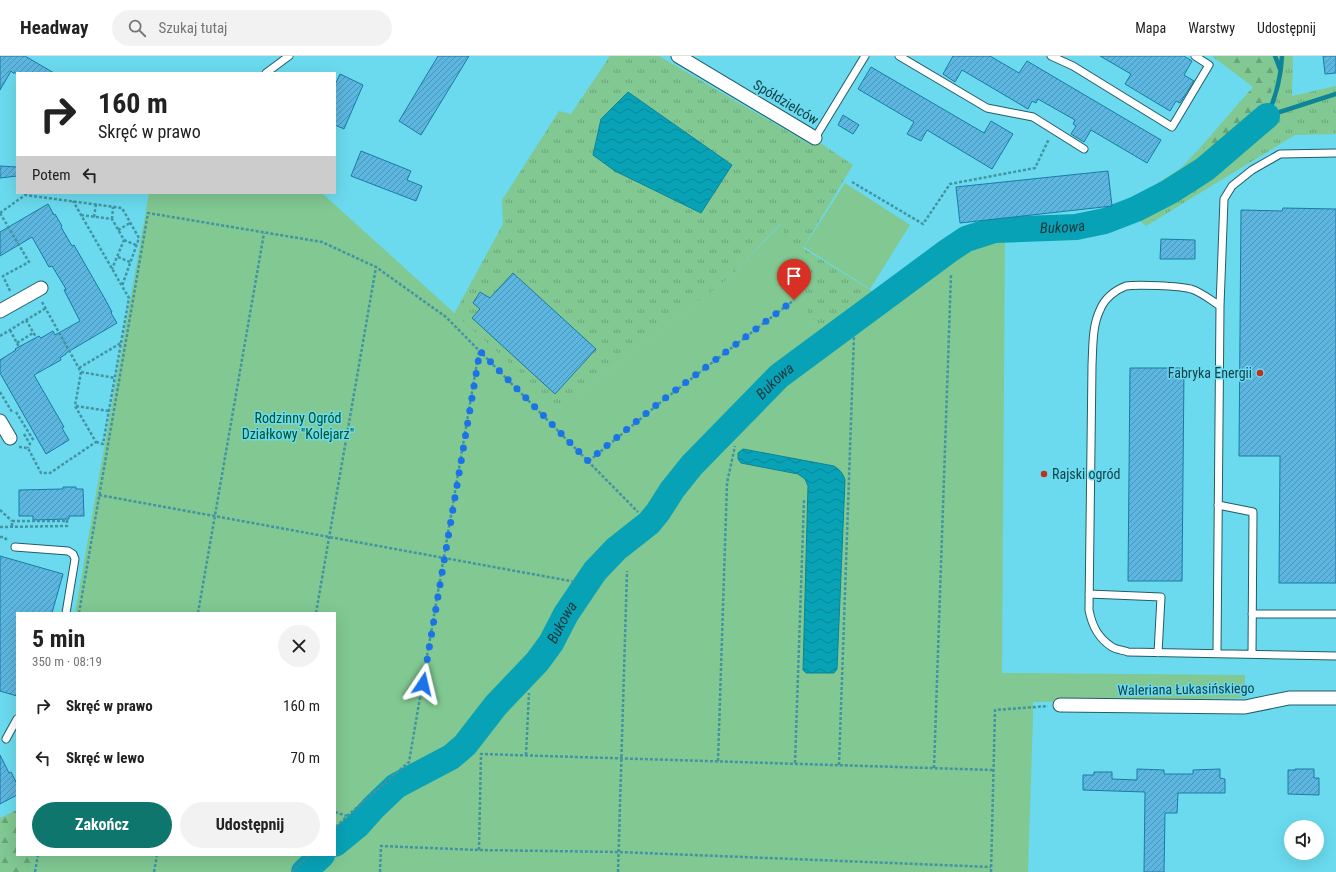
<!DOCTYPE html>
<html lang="pl">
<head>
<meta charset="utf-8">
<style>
	:root { --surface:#fff; --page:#f2f2f2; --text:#222; --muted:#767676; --line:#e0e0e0; --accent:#0f766e }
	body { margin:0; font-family:"Roboto Condensed",sans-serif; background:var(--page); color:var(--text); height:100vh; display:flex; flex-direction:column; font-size:15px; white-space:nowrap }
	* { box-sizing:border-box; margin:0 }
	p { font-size:13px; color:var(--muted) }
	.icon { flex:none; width:22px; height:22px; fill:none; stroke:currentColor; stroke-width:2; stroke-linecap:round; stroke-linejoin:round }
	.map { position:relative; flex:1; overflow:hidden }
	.side { position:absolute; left:16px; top:556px; width:320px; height:244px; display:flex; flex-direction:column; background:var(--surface); border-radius:0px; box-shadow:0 4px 16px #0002 }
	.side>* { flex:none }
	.top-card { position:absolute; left:16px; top:16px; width:320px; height:122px; border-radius:0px; box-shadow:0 4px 16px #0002; background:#fff; color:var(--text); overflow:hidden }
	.buttons { position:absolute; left:1284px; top:764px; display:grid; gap:8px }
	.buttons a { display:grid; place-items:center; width:40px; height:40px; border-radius:50%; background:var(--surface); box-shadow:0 4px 16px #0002; font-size:20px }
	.pin { position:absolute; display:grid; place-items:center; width:34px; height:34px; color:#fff; margin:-41px -17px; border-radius:50% 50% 50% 0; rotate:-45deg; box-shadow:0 0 4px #0007 }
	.pin .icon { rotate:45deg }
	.me { position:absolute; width:44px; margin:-22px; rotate:10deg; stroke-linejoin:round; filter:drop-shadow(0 0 3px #0008) }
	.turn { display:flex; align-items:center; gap:14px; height:84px; padding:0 16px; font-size:18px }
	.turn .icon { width:52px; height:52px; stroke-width:2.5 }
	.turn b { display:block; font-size:28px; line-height:34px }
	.then { display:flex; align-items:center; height:38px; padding:0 16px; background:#0003; gap:8px; font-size:15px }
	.round { display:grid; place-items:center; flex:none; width:42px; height:42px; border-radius:21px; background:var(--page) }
	.summary { display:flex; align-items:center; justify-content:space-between; height:68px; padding:0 16px }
	h1 { font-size:24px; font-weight:700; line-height:30px }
	.primary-button { display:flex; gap:8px; margin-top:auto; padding:8px 16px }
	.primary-button a { flex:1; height:46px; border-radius:24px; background:var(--accent); color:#fff; font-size:16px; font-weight:700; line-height:46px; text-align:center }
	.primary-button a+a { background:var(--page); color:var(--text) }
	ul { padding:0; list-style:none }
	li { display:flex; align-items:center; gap:12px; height:52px; padding:0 16px }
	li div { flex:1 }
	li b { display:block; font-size:15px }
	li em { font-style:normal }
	header { display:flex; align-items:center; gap:24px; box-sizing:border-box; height:56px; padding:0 20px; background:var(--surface); border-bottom:1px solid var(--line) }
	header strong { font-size:19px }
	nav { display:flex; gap:22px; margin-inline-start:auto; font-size:14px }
	.search { width:280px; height:36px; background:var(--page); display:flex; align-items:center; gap:10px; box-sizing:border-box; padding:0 14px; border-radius:22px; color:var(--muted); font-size:15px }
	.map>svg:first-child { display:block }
	.grass { fill:url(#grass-tufts) }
	.forest { fill:url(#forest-firs) }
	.garden { fill:#81c892 }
	.water { fill:url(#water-waves); stroke:#0b8597 }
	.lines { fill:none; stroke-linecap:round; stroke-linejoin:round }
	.stream { stroke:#0b8597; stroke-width:4.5 }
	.river { stroke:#08a2b7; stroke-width:26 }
	.building { fill:url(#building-hatch); stroke:#187ca4 }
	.service-casing { stroke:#225d68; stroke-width:9 }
	.minor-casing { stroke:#225d68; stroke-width:15 }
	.path { stroke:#4294a3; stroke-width:2.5; stroke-dasharray:3 2; stroke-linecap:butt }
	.service { stroke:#fff; stroke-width:7 }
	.minor { stroke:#fff; stroke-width:13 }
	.route { stroke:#1a73e8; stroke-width:7; stroke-dasharray:0 12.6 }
	.poi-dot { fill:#bd301e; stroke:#6bdaee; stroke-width:1.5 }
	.labels { text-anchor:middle; stroke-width:3; stroke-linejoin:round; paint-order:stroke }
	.street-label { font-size:14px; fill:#12424b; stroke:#6bdaee }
	.poi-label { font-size:14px; fill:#12424b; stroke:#6bdaee; text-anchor:end }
	.park-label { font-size:14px; fill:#015124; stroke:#6bdaee }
	.water-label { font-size:15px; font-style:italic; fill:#1c373c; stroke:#6bdaee }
</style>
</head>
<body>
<header>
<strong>Headway</strong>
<div class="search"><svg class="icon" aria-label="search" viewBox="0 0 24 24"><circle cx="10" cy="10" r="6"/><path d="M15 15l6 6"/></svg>Szukaj tutaj</div>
<nav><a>Mapa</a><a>Warstwy</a><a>Udostępnij</a></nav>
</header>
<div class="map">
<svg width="1336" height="816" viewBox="0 0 1336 816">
	<defs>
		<pattern id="grass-tufts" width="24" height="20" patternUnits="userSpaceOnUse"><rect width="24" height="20" fill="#81c892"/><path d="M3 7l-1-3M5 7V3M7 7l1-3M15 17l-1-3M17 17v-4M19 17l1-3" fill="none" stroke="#68a479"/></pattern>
		<pattern id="forest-firs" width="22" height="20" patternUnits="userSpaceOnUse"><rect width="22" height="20" fill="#81c892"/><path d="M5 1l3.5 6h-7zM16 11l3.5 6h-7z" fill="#68a479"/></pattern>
		<pattern id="water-waves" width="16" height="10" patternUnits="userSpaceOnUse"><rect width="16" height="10" fill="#08a2b7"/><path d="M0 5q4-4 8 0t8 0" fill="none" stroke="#078697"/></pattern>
		<pattern id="building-hatch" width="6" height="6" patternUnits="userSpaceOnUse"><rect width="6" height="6" fill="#5db6e0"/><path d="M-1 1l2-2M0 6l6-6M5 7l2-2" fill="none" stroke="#4b96b8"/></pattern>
	</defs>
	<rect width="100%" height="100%" fill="#6bdaee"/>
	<path class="grass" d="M610 0H659L811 89 820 87 853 109 803 192 877 238 817 285 780 168 729 222 559 352 454 258 503 168 502 144 559 55 571 58Z
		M1277 0H1293L1292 40 1336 30V78L1295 79 1146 170 1123 150 1182 111 1198 94 1219 89 1271 38Z"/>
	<path class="forest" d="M1212 0H1277L1271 38 1219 89 1198 94 1253 31Z
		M17 754V799H34L31 816H0V762Z"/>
	<path class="garden" d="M845 127 910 169 870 233 804 191Z
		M149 137H322L559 352 729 222 781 168 817 285 788 305 765 325 698 395 648 459 602 501 589 515 539 592 467 675 450 692 402 721 371 745 335 780V557H75Z
		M1005 179 1002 617 1245 619V642L1033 646V662L1028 816H317L369 768 406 737 455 710 554 598 595 532 609 512 663 461 686 426 702 408 771 338 795 317 962 191 978 185Z
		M34 799H315L297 816H31Z"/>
	<path class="water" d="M628 36 732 109 701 157 615 115 593 99 601 63Z
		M743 393 834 410C840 414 843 417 845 424L837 613 834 617H806L803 614 808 430 805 423 798 418 741 407 738 403V397Z"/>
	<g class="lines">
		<path class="stream" d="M1275 0 1280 13
			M1267 60 1336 38
			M1267 60C1276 41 1281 21 1282 0"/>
		<g class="river">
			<path id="s1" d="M335 788 357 770 374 751 396 730 451 701 465 689 496 649 537 606 551 587 566 558 595 515 616 493 649 467 658 456 672 434 692 409 779 320 948 195 966 183 994 174 1076 171 1105 165 1136 153 1169 136 1205 113 1267 60"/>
			<path d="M304 816 322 799"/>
		</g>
	</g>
	<path class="building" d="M0 0H25L54 17H13L11 15 0 34Z
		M438 0H469L421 79 399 65Z
		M953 0H990L1019 17 1027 5 1161 84 1147 107 1091 74 1084 86 1071 78 1076 70 1073 68 1075 64 1038 43 1036 47 1032 45 1028 53 962 14 955 26 943 18Z
		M1100 0H1184L1192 5 1184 19 1194 25 1180 47 1176 45 1170 55 1125 28 1131 18Z
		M1323 0H1336V17L1325 18Z
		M871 11 984 77 991 65 1013 78 992 113 927 74 921 85 907 78 914 66 858 33Z
		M340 18 363 29 344 73 335 69V29Z
		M843 59 859 69 853 78 838 69Z
		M361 95 411 115 407 124 422 130 416 145 351 120Z
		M0 110 17 111V120L0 122Z
		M1108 115 1112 150 960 167 956 131Z
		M48 148 54 159 55 158 62 170 61 171 72 190 74 189 105 243 112 256 111 257 117 267 66 297V298L60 302 61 304 34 319 64 371 62 372 69 384 46 398 0 317V304L16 294 15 293 39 280 41 282 53 275 55 279 80 265 64 234 66 233 52 210 49 211 32 181 0 200V176Z
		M1283 152 1336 153V527H1279L1280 400H1239L1241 154 1282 155Z
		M1161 183 1195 184V203H1160Z
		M513 217 596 293 555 338 472 262 480 253 473 247 480 236 490 242Z
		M1130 312H1184L1182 525H1128Z
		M63 431H76V433H83L84 460H69V463L33 464V460H19V434L63 433Z
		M0 500 63 518 52 557H17V640L0 635Z
		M0 699 9 717 11 716 17 728V739L0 748Z
		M1137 713 1164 714V718H1193V714L1220 713V722L1225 723V737H1178L1177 757H1165L1164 816H1144L1145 736 1083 734V719H1094V716H1112V723L1137 724Z
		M1295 713H1314V722H1319V739L1288 738V714H1295Z"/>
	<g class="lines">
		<g class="service-casing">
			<path id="service" d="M899 0 987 52 1033 61 1084 93
				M1051 0 1073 10 1172 71 1209 9 1195 0
				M266 17 289 0
				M815 82 865 0
				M1220 250 1224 143 1232 130 1252 114 1280 98 1336 97
				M1218 449 1253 456 1252 598
				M15 491 68 495 73 498 75 503 66 557
				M1089 538 1161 541 1158 597
				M1252 558H1336
				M1217 597 1220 250C1211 244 1201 236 1191 233 1180 230 1137 228 1126 230 1115 234 1104 243 1100 254 1092 270 1093 291 1092 309L1089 554C1092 570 1098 582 1112 591 1117 594 1123 594 1128 596L1336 600
				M6 683 17 663"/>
		</g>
		<g class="minor-casing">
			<path id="minor" d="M678 0 815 82
				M0 255 41 232
				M0 365 10 382
				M1060 649 1245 651 1289 642H1336"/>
		</g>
		<path class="path" d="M852 126 923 168 950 128 1035 112 1049 83
			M0 157 25 139 122 152 139 182 122 230 73 145
			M0 157 29 206 3 220 10 235
			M81 159 112 163 124 184 112 213
			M94 161 96 148
			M112 163 113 151
			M118 174 130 167
			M124 184 136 189
			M118 201 130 206
			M26 264 36 281
			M10 274 19 291
			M0 280 46 252
			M17 287 33 277
			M79 312 121 287
			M81 316 115 322
			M0 336 12 356
			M76 350 109 355
			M16 356 34 385
			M24 378 30 388 28 392
			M96 386 103 388 129 242 122 230
			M19 391 28 392 41 417H50L96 386 75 350 81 316 42 246
			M589 405 661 346 794 244
			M99 439 576 526
			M0 454 12 465
			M12 470V465H67
			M0 471 67 470V463
			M0 481H4L8 485
			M79 557 148 157 322 186 376 211 446 261 638 456
			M198 557 264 177
			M316 557 376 211
			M526 699 529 637
			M718 705 727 427 735 390
			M795 707 804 444
			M839 709 854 279
			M934 712 951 218
			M335 756 347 760 335 772
			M347 760 409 706 479 295
			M479 794 481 698 993 714
			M35 816 38 799
			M154 816 157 799
			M292 816 309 799
			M380 816 381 790 479 794 619 796 991 811
			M618 816 627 515
			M991 816 995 654 1048 650"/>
		<use href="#service" class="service"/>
		<use href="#minor" class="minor"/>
	</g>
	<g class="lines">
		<path class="route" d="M423 628 480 295 588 405 660 346 794 244"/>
	</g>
	<g class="poi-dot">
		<circle cx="1260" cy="317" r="4"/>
		<circle cx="1044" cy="418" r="4"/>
	</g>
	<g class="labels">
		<g class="street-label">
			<text transform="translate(786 46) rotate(31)" y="5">Spółdzielców</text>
			<text transform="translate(1186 633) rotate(-1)" y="5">Waleriana Łukasińskiego</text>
		</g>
		<g class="poi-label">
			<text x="1252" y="322">Fabryka Energii</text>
			<text x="1052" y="423" text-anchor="start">Rajski ogród</text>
		</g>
		<g class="park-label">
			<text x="298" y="367">Rodzinny Ogród<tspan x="298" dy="16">Działkowy "Kolejarz"</tspan></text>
		</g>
		<g class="water-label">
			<text dy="5" stroke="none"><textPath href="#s1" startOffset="982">Bukowa</textPath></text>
			<text dy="5" stroke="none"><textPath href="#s1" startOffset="646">Bukowa</textPath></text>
			<text dy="5" stroke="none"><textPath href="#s1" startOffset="322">Bukowa</textPath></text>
		</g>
	</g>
</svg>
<div class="buttons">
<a><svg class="icon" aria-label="sound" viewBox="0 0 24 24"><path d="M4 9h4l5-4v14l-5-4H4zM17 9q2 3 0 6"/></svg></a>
</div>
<div class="pin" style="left:794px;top:244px;background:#d93025"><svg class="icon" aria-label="arrive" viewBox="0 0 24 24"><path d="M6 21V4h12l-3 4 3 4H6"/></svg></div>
<svg class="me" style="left:423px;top:628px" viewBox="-20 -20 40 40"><path d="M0-17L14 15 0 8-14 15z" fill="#1a73e8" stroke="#fff" stroke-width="4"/></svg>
<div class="top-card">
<div class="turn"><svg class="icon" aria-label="right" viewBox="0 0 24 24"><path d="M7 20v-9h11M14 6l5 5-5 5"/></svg><div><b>160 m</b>Skręć w prawo</div></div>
<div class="then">Potem<svg class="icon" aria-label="left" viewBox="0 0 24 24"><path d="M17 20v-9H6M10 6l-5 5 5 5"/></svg></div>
</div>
<section class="side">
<div class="summary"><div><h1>5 min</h1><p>350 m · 08:19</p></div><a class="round"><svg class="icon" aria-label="close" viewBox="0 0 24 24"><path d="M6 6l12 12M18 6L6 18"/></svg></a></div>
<ul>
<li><svg class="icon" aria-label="right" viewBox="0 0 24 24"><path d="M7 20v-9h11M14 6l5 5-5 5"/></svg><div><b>Skręć w prawo</b></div><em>160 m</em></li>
<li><svg class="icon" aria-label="left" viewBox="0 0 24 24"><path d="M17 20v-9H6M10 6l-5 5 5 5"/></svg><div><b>Skręć w lewo</b></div><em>70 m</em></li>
</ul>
<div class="primary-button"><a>Zakończ</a><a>Udostępnij</a></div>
</section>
</div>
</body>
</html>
